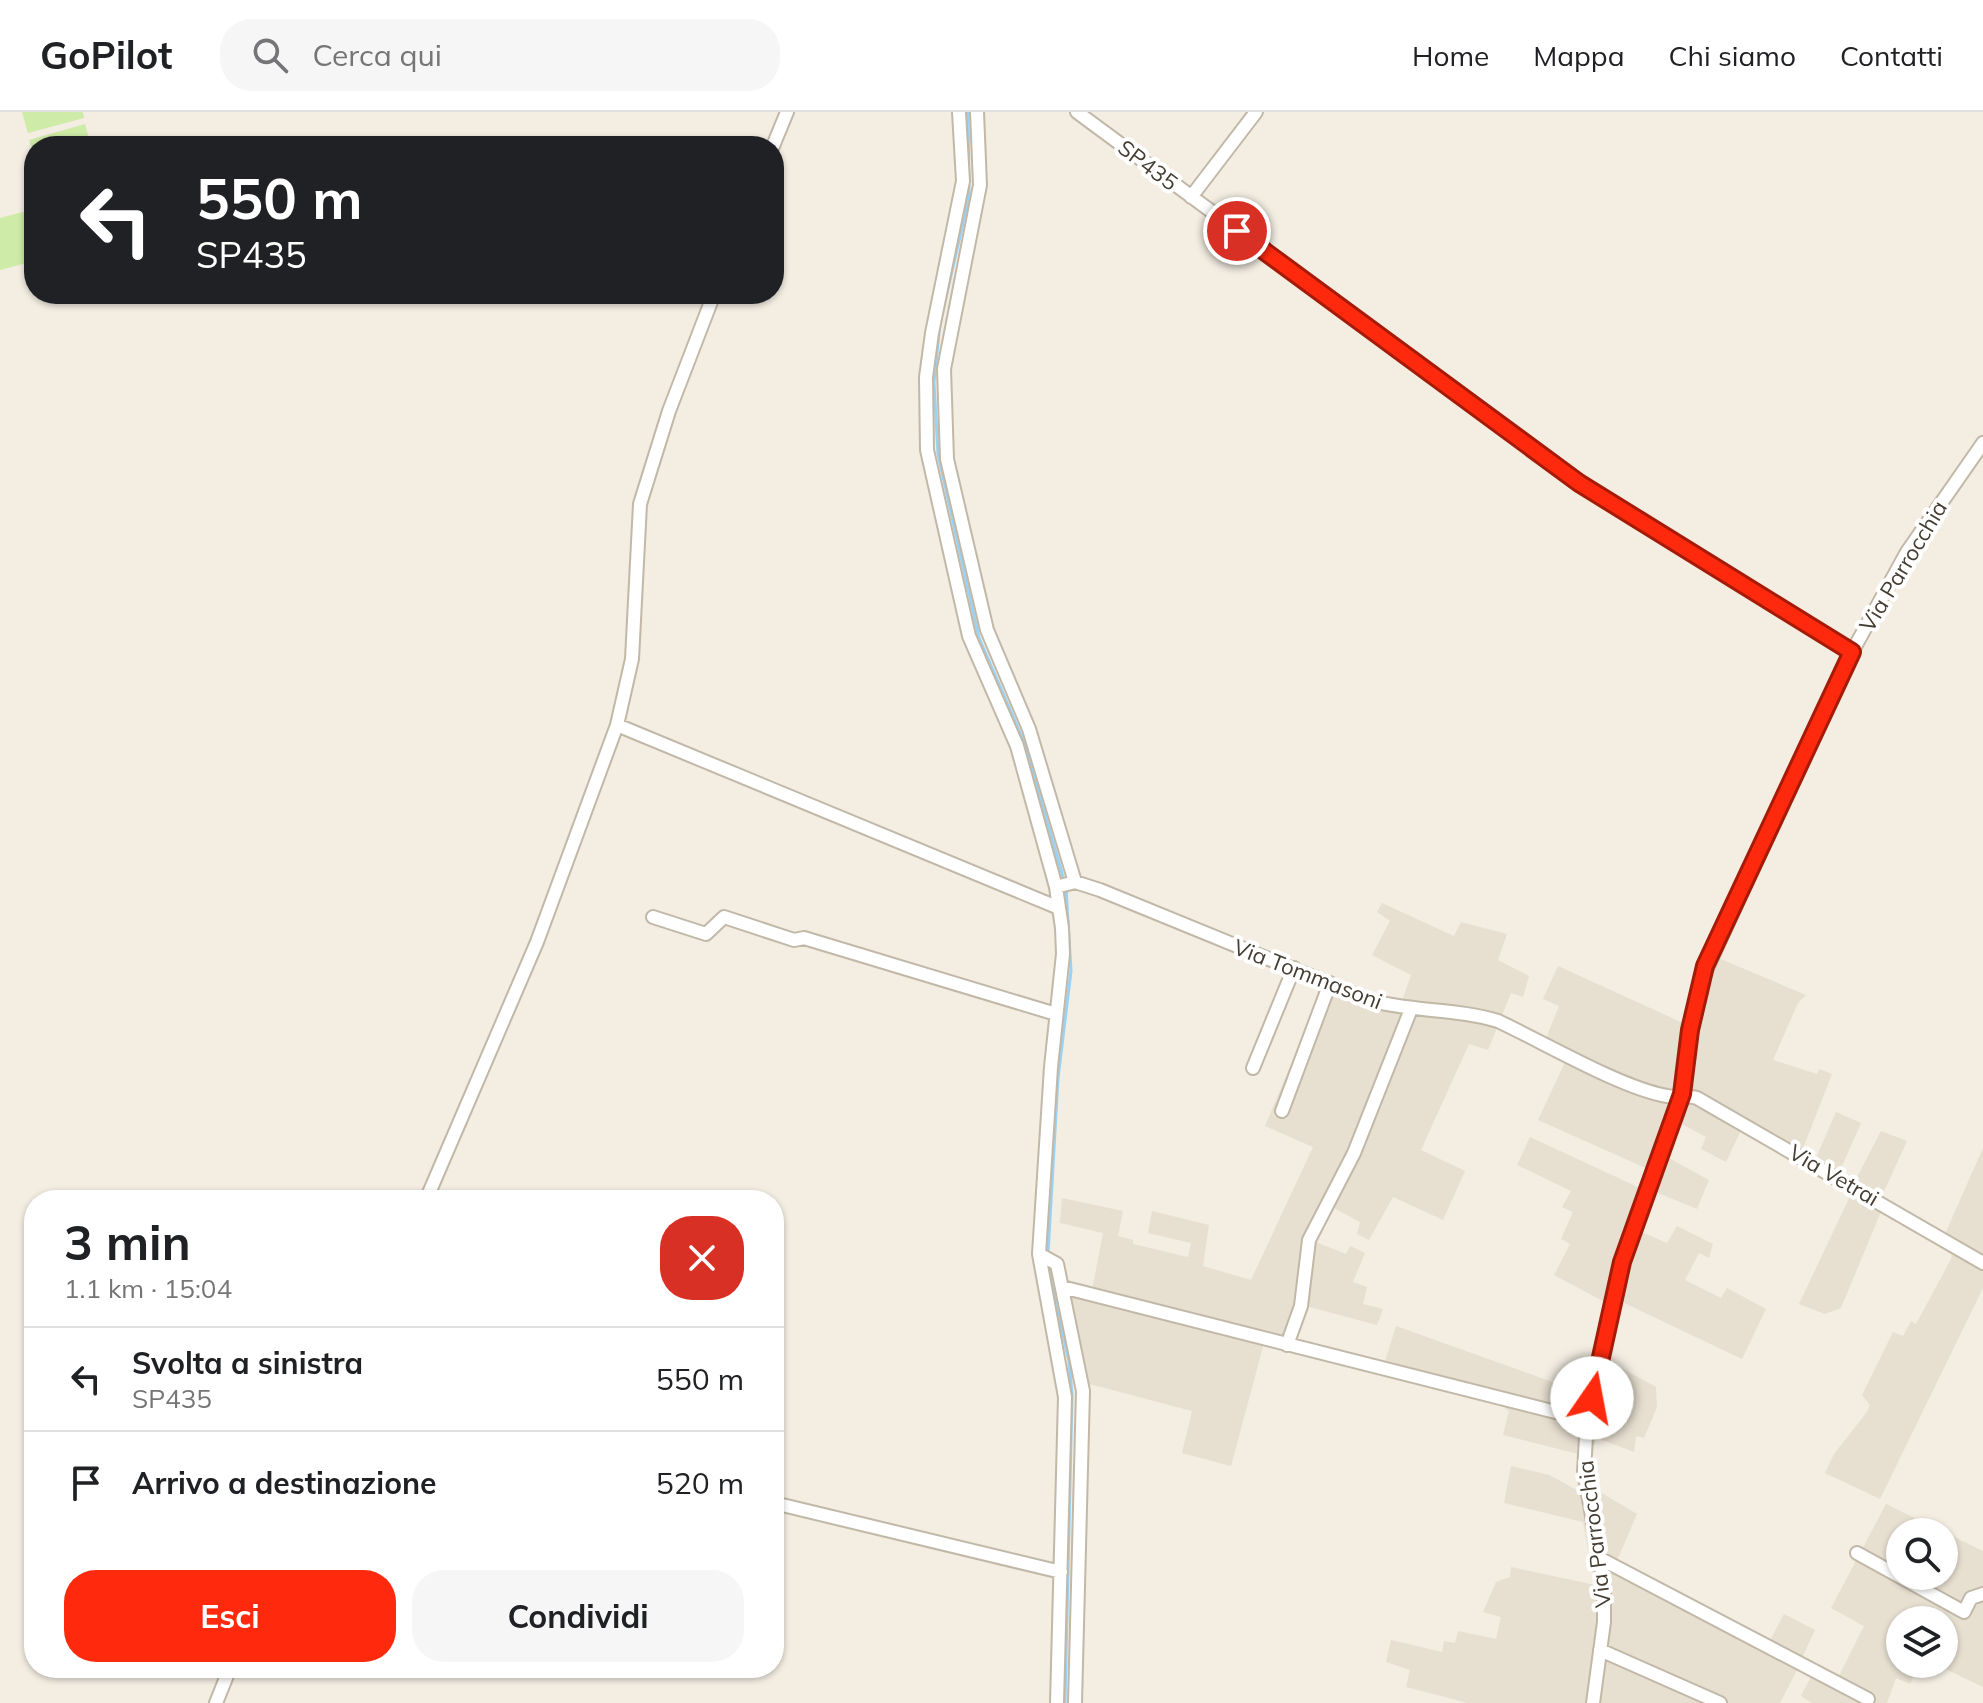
<!DOCTYPE html>
<html lang="it">
<head>
<meta charset="utf-8">
<style>
	:root { --surface:#fff; --page:#f6f6f6; --text:#202124; --muted:#757577; --line:#e0e0e0; --accent:#ff2a0d }
	body { margin:0; font-family:Mulish,sans-serif; background:var(--page); color:var(--text); height:100vh; display:flex; flex-direction:column; font-size:30px; white-space:nowrap }
	* { box-sizing:border-box; margin:0 }
	p { font-size:26px; color:var(--muted) }
	.icon { flex:none; width:44px; height:44px; fill:none; stroke:currentColor; stroke-width:2; stroke-linecap:round; stroke-linejoin:round }
	.map { position:relative; flex:1; overflow:hidden }
	.panel { position:absolute; left:24px; top:1078px; width:760px; height:488px; display:flex; flex-direction:column; background:var(--surface); border-radius:32px; box-shadow:0 2px 6px #0004 }
	.panel>* { flex:none }
	.top-card { position:absolute; left:24px; top:24px; width:760px; height:168px; border-radius:32px; box-shadow:0 2px 6px #0004; background:#202124; color:#fff; overflow:hidden }
	.buttons { position:absolute; left:1886px; top:1406px; display:grid; gap:16px }
	.buttons a { display:grid; place-items:center; width:72px; height:72px; border-radius:50%; background:var(--surface); box-shadow:0 2px 6px #0004; font-size:40px }
	.pin { position:absolute; display:grid; place-items:center; width:68px; height:68px; color:#fff; margin:-34px; border:4px solid #fff; border-radius:50%; box-shadow:0 2px 8px #0007 }
	.me { position:absolute; width:88px; margin:-44px; rotate:12deg; stroke-linejoin:round; filter:drop-shadow(0 0 6px #0008) }
	.turn { display:flex; align-items:center; gap:28px; height:168px; padding:0 40px; font-size:36px }
	.turn .icon { width:104px; height:104px; stroke-width:2.5 }
	.turn b { display:block; font-size:56px; line-height:68px }
	.round { display:grid; place-items:center; flex:none; width:84px; height:84px; border-radius:32px; background:var(--page) }
	.summary { display:flex; align-items:center; justify-content:space-between; height:136px; padding:0 40px }
	h1 { font-size:48px; font-weight:700; line-height:60px }
	.cta { display:flex; gap:16px; margin-top:auto; padding:16px 40px }
	.cta a { flex:1; height:92px; border-radius:32px; background:var(--accent); color:#fff; font-size:32px; font-weight:700; line-height:92px; text-align:center }
	.cta a+a { background:var(--page); color:var(--text) }
	ul { padding:0; list-style:none }
	li { display:flex; align-items:center; gap:24px; height:104px; padding:0 40px; border-top:2px solid var(--line) }
	li div { flex:1 }
	li b { display:block; font-size:30px }
	li em { font-style:normal }
	header { display:flex; align-items:center; gap:48px; box-sizing:border-box; height:112px; padding:0 40px; background:var(--surface); border-bottom:2px solid var(--line) }
	header strong { font-size:38px }
	nav { display:flex; gap:44px; margin-inline-start:auto; font-size:28px }
	.search { width:560px; height:72px; background:var(--page); display:flex; align-items:center; gap:20px; box-sizing:border-box; padding:0 28px; border-radius:32px; color:var(--muted); font-size:30px }
	.map>svg:first-child { display:block }
	.residential { fill:#e7dfd0; fill-rule:evenodd }
	.green { fill:#ceeba7 }
	.lines { fill:none; stroke-linecap:round; stroke-linejoin:round }
	.stream { stroke:#99d2f5; stroke-width:3 }
	.minor-casing { stroke:#c1b8a7; stroke-width:16 }
	.minor { stroke:#fff; stroke-width:12 }
	.route-casing { stroke:#a61b08; stroke-width:20 }
	.route { stroke:#ff2a0d; stroke-width:14 }
	.labels { text-anchor:middle; stroke-width:8; stroke-linejoin:round; paint-order:stroke }
	.street-label { font-size:22px; fill:#443d32; stroke:#fff }
</style>
</head>
<body>
<header>
<strong>GoPilot</strong>
<div class="search"><svg class="icon" aria-label="search" viewBox="0 0 24 24"><circle cx="10" cy="10" r="6"/><path d="M15 15l6 6"/></svg>Cerca qui</div>
<nav><a>Home</a><a>Mappa</a><a>Chi siamo</a><a>Contatti</a></nav>
</header>
<div class="map">
<svg width="1983" height="1591" viewBox="0 0 1983 1591">
	<rect width="100%" height="100%" fill="#f3ede2"/>
	<path class="residential" d="M1382 791 1454 824 1461 810 1507 822 1498 848 1529 864 1523 885 1511 881 1488 938 1469 932 1421 1038 1465 1059 1443 1108 1393 1085 1369 1128 1357 1122 1360 1110 1332 1095 1313 1129 1346 1142 1350 1134 1365 1141 1353 1170 1367 1175 1363 1192 1383 1197 1377 1213 1306 1194 1292 1238 1264 1231 1231 1354 1182 1341 1192 1299 1078 1269 1058 1179 1092 1178 1103 1121 1060 1111 1062 1086 1123 1099 1118 1124 1133 1128V1132L1188 1145 1191 1131 1148 1121 1152 1099 1209 1113 1203 1154 1251 1168 1313 1035 1265 1014 1327 867 1401 892 1411 863 1372 843 1390 809 1377 800Z
		M1704 840 1806 883 1798 891 1773 948 1817 962 1819 957 1832 962 1802 1039 1816 1046 1836 1000 1861 1011 1839 1061 1854 1071 1881 1019 1907 1029 1881 1086 1885 1090 1841 1196 1825 1202 1799 1192 1853 1078 1742 1016 1726 1050 1701 1037 1706 1025 1680 1011 1669 1046 1709 1068 1697 1097 1653 1079 1639 1119 1667 1131 1677 1114 1713 1132 1709 1146 1699 1141 1685 1168 1721 1186 1727 1176 1766 1197 1742 1247 1620 1189 1618 1197 1554 1163 1570 1132 1561 1127 1573 1100 1562 1095 1571 1079 1517 1053 1530 1025 1642 1077 1650 1058 1538 1008 1567 946 1543 934 1559 894 1543 887 1558 854 1683 911Z
		M1983 1036V1176L1880 1387 1825 1361 1834 1342 1867 1300 1870 1293 1862 1283 1893 1220 1903 1224 1911 1209 1916 1212 1951 1147 1952 1140 1941 1131Z
		M1396 1214 1586 1282 1596 1242 1656 1275 1657 1295 1644 1326 1636 1324 1634 1340 1597 1326 1595 1332 1589 1334 1590 1374 1637 1402 1616 1451 1768 1532 1784 1502 1815 1518 1801 1548 1838 1566 1864 1514 1831 1496 1886 1392 1983 1439V1575L1935 1552H1944V1508H1900V1552H1920L1910 1572 1896 1566 1887 1591H1812L1801 1584 1812 1563 1798 1556 1780 1591H1468L1406 1575 1410 1558 1386 1550 1391 1528 1442 1540 1444 1529 1455 1531 1458 1519 1496 1527 1501 1505 1483 1500 1496 1470 1510 1465 1511 1455 1595 1473 1583 1410 1504 1391 1511 1354 1549 1363 1577 1378 1578 1342 1503 1323 1509 1299 1505 1297V1290L1382 1259ZM1900 1420H1944V1464H1900Z"/>
	<path class="green" d="M22 0H83L84 6 28 21Z
		M85 12 91 34H34V46L29 28Z
		M34 97V149L0 158V106Z"/>
	<g class="lines">
		<path class="stream" d="M968 0 969 85 940 211 934 270 938 342 979 526 1024 630 1064 768
			M1048 1142 1058 966 1071 859 1066 775
			M1049 1161 1069 1249 1072 1282 1065 1591"/>
		<g class="minor-casing">
			<path id="minor" d="M959 0 963 69 932 221 926 265 927 338 969 524 1017 634 1056 775 1062 816 1063 842 1051 955 1039 1142 1065 1285 1057 1591
				M977 0 980 73 944 257 947 347 987 518 1029 617 1075 770
				M1077 0 1579 371 1852 540
				M773 34 787 0
				M1191 85 1256 0
				M617 613 1059 796
				M1056 775 1075 770 1100 778 1369 888C1411 900 1455 896 1498 909 1543 930 1621 976 1667 984 1677 986 1686 983 1697 986L1983 1151
				M653 805 706 822 724 805 794 828 804 826 1056 902
				M1253 956 1294 856
				M1282 999 1330 871
				M426 1088 537 830 617 613 632 547 640 392 669 299 714 182
				M1039 1142 1057 1152 1083 1279 1075 1591
				M1062 1175 1587 1308
				M1287 1233 1301 1194 1309 1128 1354 1041 1411 897
				M774 1391 1061 1460
				M1857 1441 1964 1500 1971 1486 1983 1482
				M1601 1447 1868 1587
				M1600 1538 1720 1591
				M216 1591 230 1556
				M1593 1591 1604 1510V1472L1584 1359 1587 1308 1622 1150 1682 982 1698 876 1852 540 1907 440 1983 331"/>
		</g>
		<use href="#minor" class="minor"/>
	</g>
	<g class="lines">
		<g class="route-casing">
			<path id="route" d="M1237 119 1579 371 1852 540 1705 854 1690 918 1682 982 1622 1150 1592 1286"/>
		</g>
		<use href="#route" class="route"/>
	</g>
	<g class="labels">
		<g class="street-label">
			<text transform="translate(1148 53) rotate(37)" y="8">SP435</text>
			<text transform="translate(1903 454) rotate(-59)" y="8">Via Parrocchia</text>
			<text transform="translate(1308 862) rotate(21)" y="8">Via Tommasoni</text>
			<text transform="translate(1834 1063) rotate(30)" y="8">Via Vetrai</text>
			<text transform="translate(1594 1422) rotate(-97)" y="8">Via Parrocchia</text>
		</g>
	</g>
</svg>
<div class="buttons">
<a><svg class="icon" aria-label="search" viewBox="0 0 24 24"><circle cx="10" cy="10" r="6"/><path d="M15 15l6 6"/></svg></a>
<a><svg class="icon" aria-label="layers" viewBox="0 0 24 24"><path d="M12 4l9 5-9 5-9-5zM3 14l9 5 9-5"/></svg></a>
</div>
<div class="pin" style="left:1237px;top:119px;background:#d93025"><svg class="icon" aria-label="arrive" viewBox="0 0 24 24"><path d="M6 21V4h12l-3 4 3 4H6"/></svg></div>
<svg class="me" style="left:1592px;top:1286px" viewBox="-20 -20 40 40"><circle r="19" fill="#fff"/><path d="M0-13L10 11 0 6-10 11z" fill="#ff2a0d"/></svg>
<div class="top-card">
<div class="turn"><svg class="icon" aria-label="left" viewBox="0 0 24 24"><path d="M17 20v-9H6M10 6l-5 5 5 5"/></svg><div><b>550 m</b>SP435</div></div>
</div>
<section class="panel">
<div class="summary"><div><h1>3 min</h1><p>1.1 km · 15:04</p></div><a class="round" style="background:#d93025;color:#fff"><svg class="icon" aria-label="close" viewBox="0 0 24 24"><path d="M6 6l12 12M18 6L6 18"/></svg></a></div>
<ul>
<li><svg class="icon" aria-label="left" viewBox="0 0 24 24"><path d="M17 20v-9H6M10 6l-5 5 5 5"/></svg><div><b>Svolta a sinistra</b><p>SP435</p></div><em>550 m</em></li>
<li><svg class="icon" aria-label="arrive" viewBox="0 0 24 24"><path d="M6 21V4h12l-3 4 3 4H6"/></svg><div><b>Arrivo a destinazione</b></div><em>520 m</em></li>
</ul>
<div class="cta"><a>Esci</a><a>Condividi</a></div>
</section>
</div>
</body>
</html>
